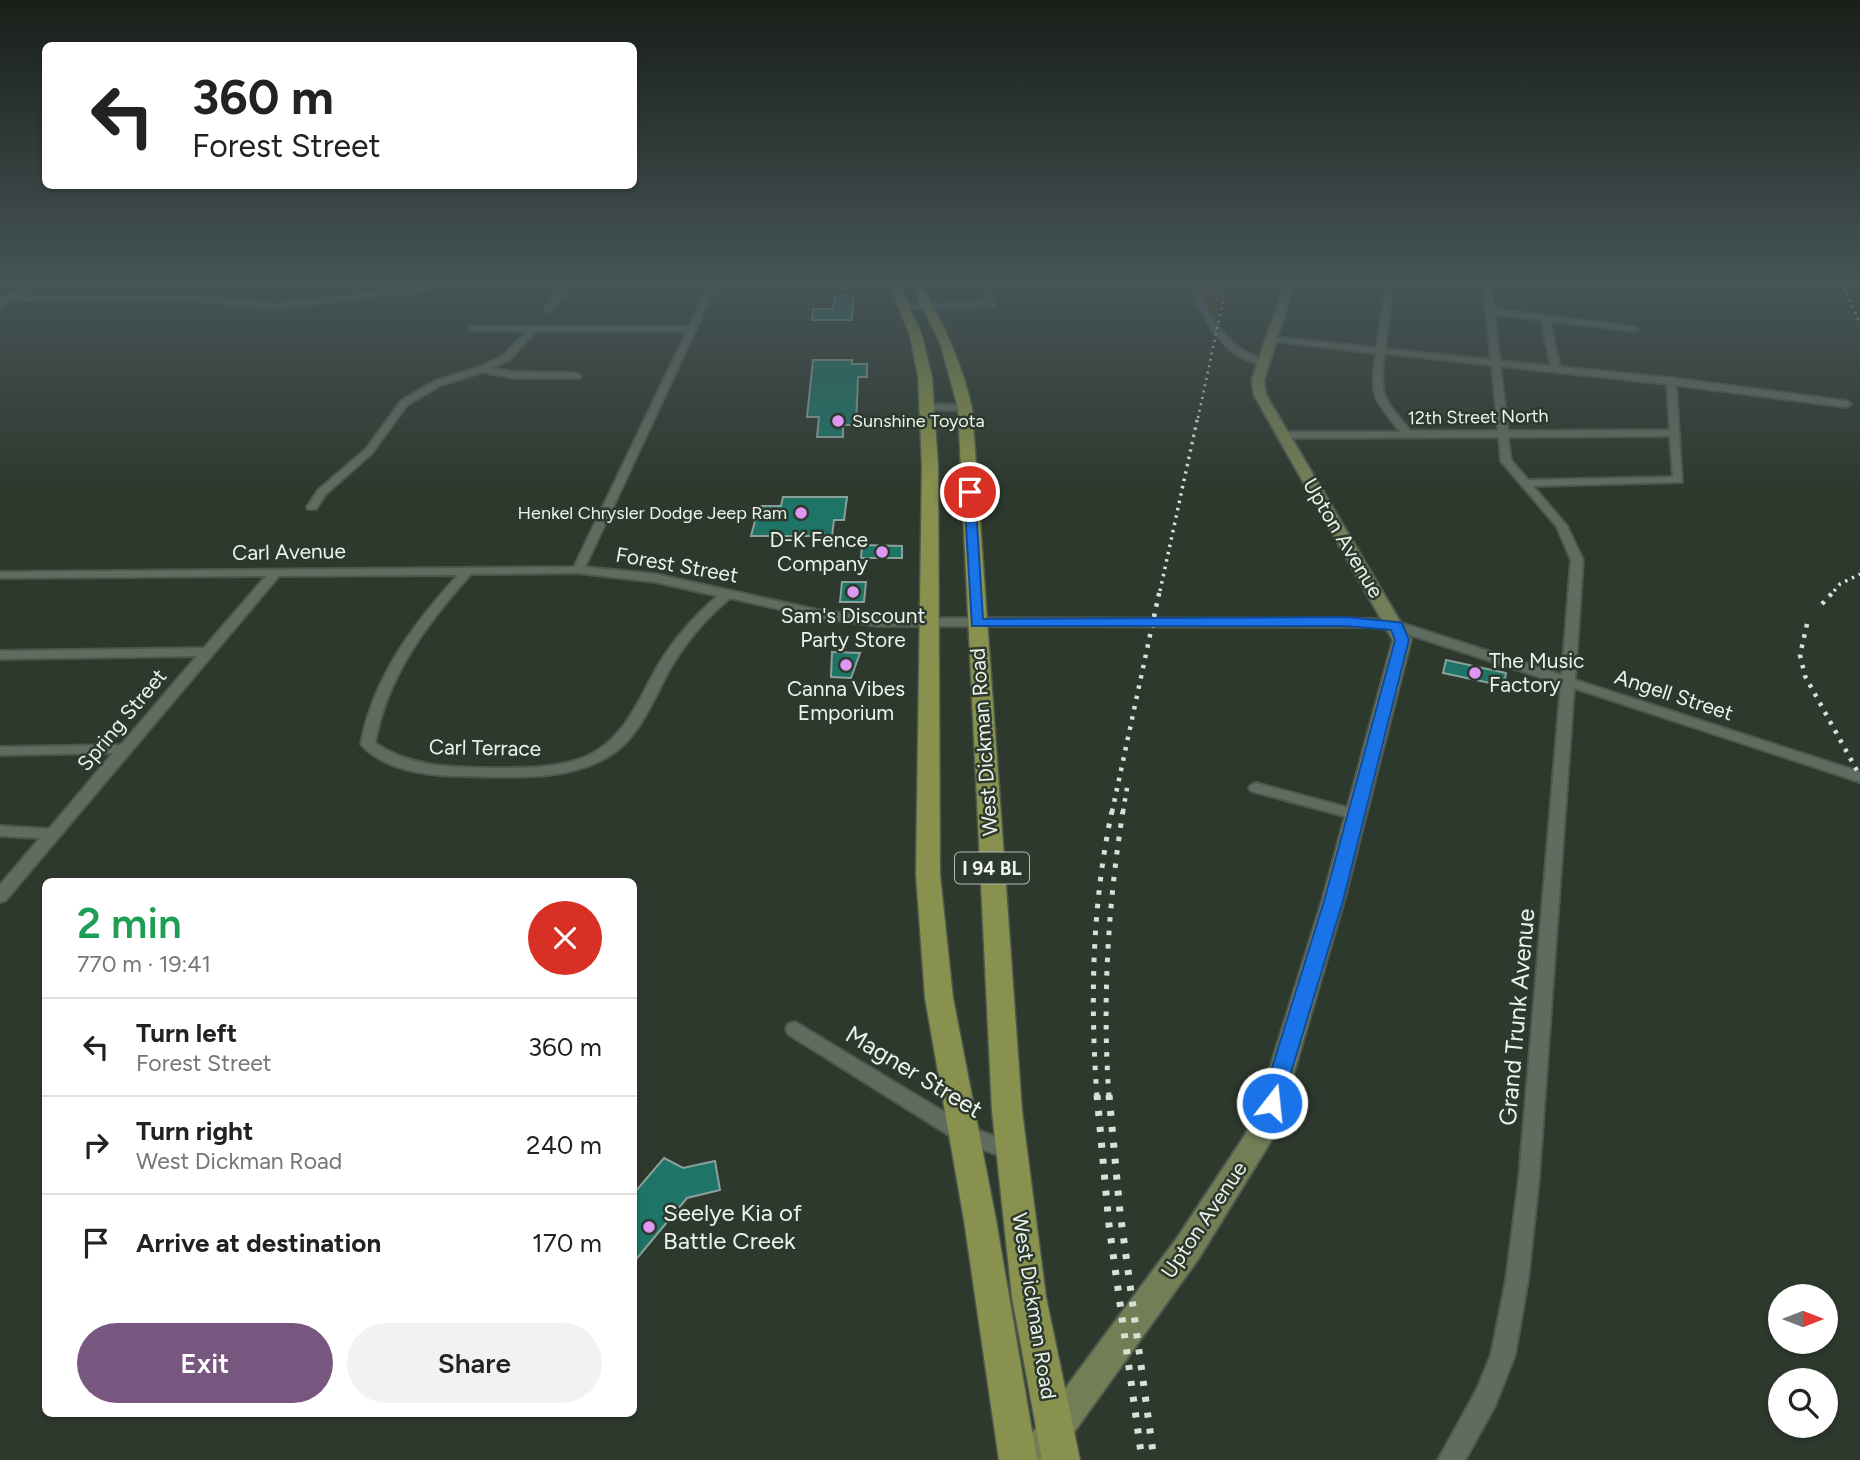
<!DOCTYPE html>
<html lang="en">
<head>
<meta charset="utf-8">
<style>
	:root { --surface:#fff; --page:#f2f2f2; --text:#222; --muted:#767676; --line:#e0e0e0; --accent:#775780 }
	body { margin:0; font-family:Figtree,sans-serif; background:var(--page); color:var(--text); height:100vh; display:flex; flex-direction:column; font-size:26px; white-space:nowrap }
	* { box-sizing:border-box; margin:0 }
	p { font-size:23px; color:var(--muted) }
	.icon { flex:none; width:38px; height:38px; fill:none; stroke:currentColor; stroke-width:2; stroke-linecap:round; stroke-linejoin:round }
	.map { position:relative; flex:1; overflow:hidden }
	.side { position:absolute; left:42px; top:878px; width:595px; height:539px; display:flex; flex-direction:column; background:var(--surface); border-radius:10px; box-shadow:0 2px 5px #0004 }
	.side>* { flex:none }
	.guide { position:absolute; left:42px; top:42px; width:595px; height:147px; border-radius:10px; box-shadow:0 2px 5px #0004; background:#fff; color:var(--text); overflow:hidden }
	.needle { width:46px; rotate:90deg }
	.buttons { position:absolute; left:1768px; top:1284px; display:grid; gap:14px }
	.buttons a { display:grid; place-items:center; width:70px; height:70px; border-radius:50%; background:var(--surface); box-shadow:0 2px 5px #0004; font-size:35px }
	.pin { position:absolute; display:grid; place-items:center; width:60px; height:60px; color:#fff; margin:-30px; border:4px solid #fff; border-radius:50%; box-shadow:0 2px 7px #0007 }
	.me { position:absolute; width:77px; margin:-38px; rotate:16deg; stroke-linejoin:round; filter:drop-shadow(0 0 5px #0008) }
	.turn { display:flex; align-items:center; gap:24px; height:147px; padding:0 35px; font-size:32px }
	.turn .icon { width:91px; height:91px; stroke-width:2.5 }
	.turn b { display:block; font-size:49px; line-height:60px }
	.round { display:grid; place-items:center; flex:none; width:74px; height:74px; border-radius:37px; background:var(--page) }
	.head { display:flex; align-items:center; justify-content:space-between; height:119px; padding:0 35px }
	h1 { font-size:42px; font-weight:600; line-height:52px; color:#1e9e55 }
	.primary-button { display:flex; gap:14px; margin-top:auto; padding:14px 35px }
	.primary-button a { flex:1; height:80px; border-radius:42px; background:var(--accent); color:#fff; font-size:28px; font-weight:600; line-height:80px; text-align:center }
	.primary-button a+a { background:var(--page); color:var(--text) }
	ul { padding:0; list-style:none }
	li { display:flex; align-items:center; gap:21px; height:98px; padding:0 35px; border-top:2px solid var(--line) }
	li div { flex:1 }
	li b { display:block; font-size:26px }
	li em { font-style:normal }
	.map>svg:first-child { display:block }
	.green { fill:#5f420b }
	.building { fill:#1d7467; stroke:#8aa09b; stroke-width:2 }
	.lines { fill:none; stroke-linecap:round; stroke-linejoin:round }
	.street-casing { stroke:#4d584d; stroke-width:4 }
	.secondary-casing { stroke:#4d584d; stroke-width:4 }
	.primary-casing { stroke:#4d584d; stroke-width:3 }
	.street { fill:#5f6c60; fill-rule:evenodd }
	.secondary { fill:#747e56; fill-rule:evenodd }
	.primary { fill:#88914d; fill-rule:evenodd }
	.rail-far4 { stroke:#d8e0d8; stroke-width:2.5; stroke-dasharray:2 4.5; stroke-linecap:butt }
	.rail-far3 { stroke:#d8e0d8; stroke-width:3.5; stroke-dasharray:2.5 5; stroke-linecap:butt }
	.rail-far2 { stroke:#d8e0d8; stroke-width:4.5; stroke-dasharray:3.5 7; stroke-linecap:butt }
	.rail-far1 { stroke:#d8e0d8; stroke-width:5; stroke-dasharray:4.5 9; stroke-linecap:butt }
	.rail { stroke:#d8e0d8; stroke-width:7; stroke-dasharray:5 11; stroke-linecap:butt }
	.route { fill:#1a73e8; stroke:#114b97; stroke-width:2 }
	.poi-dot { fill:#de98f2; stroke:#2e392e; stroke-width:2.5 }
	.labels { text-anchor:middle; stroke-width:5; stroke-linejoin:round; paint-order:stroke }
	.far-street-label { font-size:18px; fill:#ebf3eb; stroke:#2e392e }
	.far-poi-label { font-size:18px; fill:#ebf3eb; stroke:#2e392e; text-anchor:start }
	.shield { fill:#2e392e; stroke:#b2bbb2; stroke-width:2 }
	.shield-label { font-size:19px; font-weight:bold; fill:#ebf3eb }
	.street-label { font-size:21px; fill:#ebf3eb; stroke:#2e392e }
	.poi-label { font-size:21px; fill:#ebf3eb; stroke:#2e392e }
	.near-street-label { font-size:24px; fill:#ebf3eb; stroke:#2e392e }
	.near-poi-label { font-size:24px; fill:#ebf3eb; stroke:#2e392e; text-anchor:start }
</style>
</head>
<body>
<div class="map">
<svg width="1860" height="1460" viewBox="0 0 1860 1460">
	<rect width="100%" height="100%" fill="#2e392e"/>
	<path class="green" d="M1190 282H1223L1216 323Z"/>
	<path class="building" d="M835 296H853L852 320H812L813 309H833Z
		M813 360H852V364H867V377H858L856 425H843V437H817L819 417H807Z
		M783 497H847L844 520H834L832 536H751L759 506H781Z
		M862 545 902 546V558H861Z
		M842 582H866L864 602H840Z
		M832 652 860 653 851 678 831 677Z
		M1446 660 1506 673 1504 686 1443 673Z
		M664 1158 683 1168 715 1161 720 1190 687 1198 634 1262V1193Z"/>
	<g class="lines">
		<g class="street-casing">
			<path id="street" d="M473 282H495L275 308 188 300 7 301 3 299 7 297 188 296 275 304Z
				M566 282H574L551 311H545V307Z
				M710 282H718L585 567 655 574 818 610 879 618 1373 619 1401 623 1562 675 1571 560 1557 527 1501 461 1499 437 1281 438 1276 435 1281 432H1400C1373 395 1370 399 1376 353L1272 341 1268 339 1272 337 1377 348 1386 282H1393L1385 349 1491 360 1483 282H1490L1494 309 1634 327 1638 329 1634 331 1550 321 1560 367 1671 378 1846 401 1851 404 1846 407 1676 385 1682 482 1533 486 1567 526 1583 560 1575 680 1860 772V782L1574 688 1539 1178 1528 1280 1515 1355 1495 1406 1465 1460H1438L1477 1389 1491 1355 1506 1280 1519 1178 1561 684 1395 630 1373 627 879 626 818 618 730 598C708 616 689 638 674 662 655 693 643 734 612 754 570 782 513 777 465 776 431 776 385 772 361 744 373 678 414 623 458 575L279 576 6 900 0 902V885L40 838 0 836V826L49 829 113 753 0 755V747L121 745 197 656 0 659V651L204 648 266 576 0 578V572L574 567 687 331H536L509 360 491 368 514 372 577 373 581 376 580 378H514L482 372 441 385 407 405 372 453 326 494 316 509H308L307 507 318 490 366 449 401 401 435 381 479 367 503 356 527 331 473 330 469 328 470 326 689 327ZM1494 314 1541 320 1551 366 1500 361ZM1384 353 1492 365 1498 431H1410C1383 396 1379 400 1384 353ZM1500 366 1667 384 1670 430 1508 431ZM1670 436 1673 477 1528 480 1511 460 1508 437ZM578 573 655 582 718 596C695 615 675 638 659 664 638 700 625 741 583 758 553 769 520 768 488 768 447 767 410 767 375 743 387 676 427 623 471 574Z
				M984 282H992L994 306 906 309 902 307 906 305 987 302Z
				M1187 282H1193C1214 318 1223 350 1268 360V364C1224 365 1203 315 1187 282Z
				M927 404 965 405 970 408 965 411 924 409 922 407Z
				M1256 783 1360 811 1363 814 1355 819 1251 791 1249 788 1251 785Z
				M795 1022 969 1127 1018 1145 1021 1151 1018 1157 1011 1160 955 1139 788 1034 786 1029 788 1024Z"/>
		</g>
		<g class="secondary-casing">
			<path id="secondary" d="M33 282H45L0 306V299Z
				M1285 282H1295L1264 380 1266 395 1411 640 1344 901 1285 1103 1271 1141 1199 1258 1054 1460H1016L1021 1448 1177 1238 1245 1135 1259 1103 1322 901 1393 640 1254 395 1252 380Z"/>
		</g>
		<g class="primary-casing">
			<path id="primary" d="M889 282H899L922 336 932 377 938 466 940 875 953 998 996 1220 1037 1460H999L964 1220 925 998 916 875 922 466 918 377 910 336Z
				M910 282H920C943 322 962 363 972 408L1022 1111 1046 1297 1080 1460H1042L1012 1297 992 1111 958 408 940 343Z"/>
		</g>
		<use href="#street" class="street"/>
		<use href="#secondary" class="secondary"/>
		<use href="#primary" class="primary"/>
		<path class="rail-far4" d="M1842 282 1860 324
			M1198 418 1227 282"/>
		<path class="rail-far3" d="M1160 591 1198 416
			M1834 591 1840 584 1860 574"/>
		<path class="rail-far2" d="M1822 604 1836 589
			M1807 624 1800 655 1805 676 1860 776
			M1112 812 1160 589
			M1123 812 1128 782"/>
		<path class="rail-far1" d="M1097 1097C1090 1002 1092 903 1112 811
			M1109 1097C1102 1001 1108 905 1123 811"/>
		<path class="rail" d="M1097 1095 1109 1225 1142 1460
			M1109 1095 1120 1212 1154 1460"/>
	</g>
	<linearGradient id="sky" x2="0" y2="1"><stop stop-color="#191f19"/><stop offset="0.58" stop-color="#465457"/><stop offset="1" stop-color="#465457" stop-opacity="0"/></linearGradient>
	<rect width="1860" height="486" fill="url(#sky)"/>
	<path class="route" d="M970 489 975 492 983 619 1346 617 1397 622 1402 623 1409 640 1343 901 1280 1109 1272 1112 1264 1109 1261 1103 1324 901 1395 640 1391 630 1346 626H972L964 492Z"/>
	<g class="poi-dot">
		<circle cx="838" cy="421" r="7"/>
		<circle cx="801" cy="513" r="7"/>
		<circle cx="882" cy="552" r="7"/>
		<circle cx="853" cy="592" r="7"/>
		<circle cx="846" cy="665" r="7"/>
		<circle cx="1475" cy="673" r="7"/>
		<circle cx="649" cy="1227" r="7"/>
	</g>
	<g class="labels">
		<g class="far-street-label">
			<text transform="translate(1478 417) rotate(-1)" y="6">12th Street North</text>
		</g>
		<g class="far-poi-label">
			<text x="852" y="427">Sunshine Toyota</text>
			<text x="787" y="519" text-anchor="end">Henkel Chrysler Dodge Jeep Ram</text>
		</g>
		<rect class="shield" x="955" y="852.5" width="74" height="31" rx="5"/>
		<g class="shield-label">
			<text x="992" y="875">I 94 BL</text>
		</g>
		<g class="street-label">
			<text transform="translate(1343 538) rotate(59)" y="7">Upton Avenue</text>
			<text transform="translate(289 552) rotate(-1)" y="7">Carl Avenue</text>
			<text transform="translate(677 565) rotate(10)" y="7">Forest Street</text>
			<text transform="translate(1674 695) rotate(18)" y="7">Angell Street</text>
			<text transform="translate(122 720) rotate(-50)" y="7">Spring Street</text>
			<text transform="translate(984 742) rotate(-94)" y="7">West Dickman Road</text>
			<text transform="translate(485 748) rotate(1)" y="7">Carl Terrace</text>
			<text transform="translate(1204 1220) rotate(-56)" y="7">Upton Avenue</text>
			<text transform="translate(1034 1306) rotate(81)" y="7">West Dickman Road</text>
		</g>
		<g class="poi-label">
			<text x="868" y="547" text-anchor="end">D-K Fence<tspan x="868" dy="24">Company</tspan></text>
			<text x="853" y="623">Sam's Discount<tspan x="853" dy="24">Party Store</tspan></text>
			<text x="1489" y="668" text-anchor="start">The Music<tspan x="1489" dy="24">Factory</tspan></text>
			<text x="846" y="696">Canna Vibes<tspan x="846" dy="24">Emporium</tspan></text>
		</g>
		<g class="near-street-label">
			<text transform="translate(1517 1017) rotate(-85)" y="8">Grand Trunk Avenue</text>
			<text transform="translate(914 1072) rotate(31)" y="8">Magner Street</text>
		</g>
		<g class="near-poi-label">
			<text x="663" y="1221">Seelye Kia of<tspan x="663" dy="28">Battle Creek</tspan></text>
		</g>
	</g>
</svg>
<div class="buttons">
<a><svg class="needle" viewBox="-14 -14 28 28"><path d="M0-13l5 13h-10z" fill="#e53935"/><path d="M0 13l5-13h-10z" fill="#767676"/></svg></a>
<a><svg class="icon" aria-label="search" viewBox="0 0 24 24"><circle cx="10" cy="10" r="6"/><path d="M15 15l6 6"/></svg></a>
</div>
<div class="pin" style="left:970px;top:492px;background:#d93025"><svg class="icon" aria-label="arrive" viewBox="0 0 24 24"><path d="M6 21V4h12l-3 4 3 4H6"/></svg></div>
<svg class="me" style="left:1272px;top:1103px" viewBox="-20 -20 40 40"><circle r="17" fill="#1a73e8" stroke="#fff" stroke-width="3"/><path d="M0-11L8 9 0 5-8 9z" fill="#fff"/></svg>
<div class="guide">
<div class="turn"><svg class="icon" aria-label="left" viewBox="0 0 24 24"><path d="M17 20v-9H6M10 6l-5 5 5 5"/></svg><div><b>360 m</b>Forest Street</div></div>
</div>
<section class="side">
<div class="head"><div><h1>2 min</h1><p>770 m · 19:41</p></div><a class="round" style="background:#d93025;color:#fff"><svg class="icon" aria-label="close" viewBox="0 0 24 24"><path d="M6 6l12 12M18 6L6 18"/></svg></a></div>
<ul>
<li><svg class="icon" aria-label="left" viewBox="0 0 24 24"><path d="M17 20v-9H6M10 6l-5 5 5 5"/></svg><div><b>Turn left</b><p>Forest Street</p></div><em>360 m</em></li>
<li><svg class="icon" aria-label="right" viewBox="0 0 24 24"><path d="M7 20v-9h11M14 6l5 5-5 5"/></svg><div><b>Turn right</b><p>West Dickman Road</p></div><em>240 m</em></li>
<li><svg class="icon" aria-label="arrive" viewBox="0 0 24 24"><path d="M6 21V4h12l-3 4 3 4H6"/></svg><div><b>Arrive at destination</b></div><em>170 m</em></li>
</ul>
<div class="primary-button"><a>Exit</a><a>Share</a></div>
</section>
</div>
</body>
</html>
